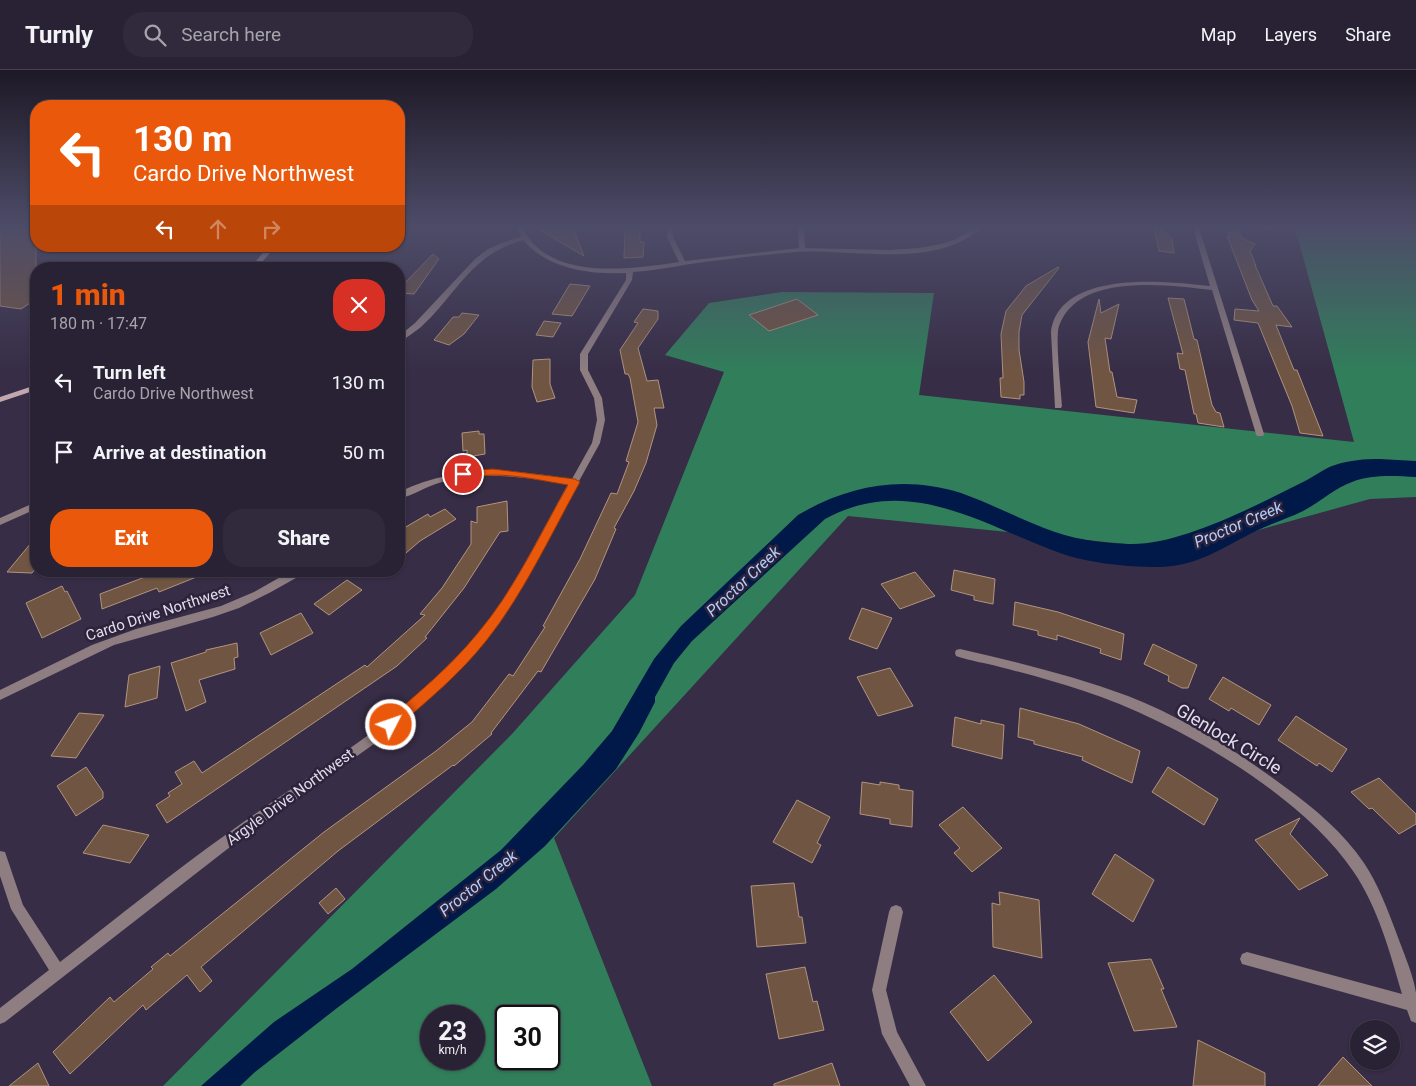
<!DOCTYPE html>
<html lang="en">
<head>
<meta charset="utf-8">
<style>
	:root { --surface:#292234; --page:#312a3c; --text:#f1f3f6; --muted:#a5a4ac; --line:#453f4f; --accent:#ea580c }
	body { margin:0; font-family:Roboto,sans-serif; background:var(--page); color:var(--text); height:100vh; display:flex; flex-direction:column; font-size:19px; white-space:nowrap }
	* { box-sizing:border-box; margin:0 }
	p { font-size:16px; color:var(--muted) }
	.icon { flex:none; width:28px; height:28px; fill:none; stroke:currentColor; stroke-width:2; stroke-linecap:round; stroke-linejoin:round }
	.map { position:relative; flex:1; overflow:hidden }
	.sheet { position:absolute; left:30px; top:192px; width:375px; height:315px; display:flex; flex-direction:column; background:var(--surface); border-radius:20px; box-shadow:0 1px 4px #0004,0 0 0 1px var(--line) }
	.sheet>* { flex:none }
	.hud { position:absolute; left:30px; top:30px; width:375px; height:152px; border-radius:20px; box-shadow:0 1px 4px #0004,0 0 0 1px var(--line); background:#ea580c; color:#fff; overflow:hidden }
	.buttons { position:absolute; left:1350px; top:950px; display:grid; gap:10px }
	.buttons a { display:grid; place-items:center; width:50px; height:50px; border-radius:50%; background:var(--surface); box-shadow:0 1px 4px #0004,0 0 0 1px var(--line); font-size:25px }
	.speed { position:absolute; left:420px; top:935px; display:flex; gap:10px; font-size:25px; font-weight:700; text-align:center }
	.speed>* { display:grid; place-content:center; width:65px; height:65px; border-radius:50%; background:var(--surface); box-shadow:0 1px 4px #0004,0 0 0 1px var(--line); line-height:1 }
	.speed small { font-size:12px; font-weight:400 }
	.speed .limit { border:2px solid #111; border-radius:8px; background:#fff; color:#111 }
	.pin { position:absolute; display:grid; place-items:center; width:42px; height:42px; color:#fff; margin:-21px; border:2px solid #fff; border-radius:50%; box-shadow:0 1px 5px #0007 }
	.me { position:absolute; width:55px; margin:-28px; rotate:49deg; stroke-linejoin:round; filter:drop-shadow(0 0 4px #0008) }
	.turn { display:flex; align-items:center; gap:18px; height:105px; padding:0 20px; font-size:22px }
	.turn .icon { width:65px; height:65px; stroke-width:2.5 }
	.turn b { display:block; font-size:35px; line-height:42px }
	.lanes { display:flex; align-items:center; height:48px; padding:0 20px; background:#0003; justify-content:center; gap:25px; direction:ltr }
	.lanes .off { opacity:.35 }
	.round { display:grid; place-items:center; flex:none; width:52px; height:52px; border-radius:20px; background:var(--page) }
	.summary { display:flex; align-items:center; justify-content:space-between; height:85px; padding:0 20px }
	h1 { font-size:30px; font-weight:800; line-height:38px; color:var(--accent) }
	.action { display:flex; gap:10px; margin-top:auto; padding:10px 20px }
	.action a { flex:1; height:58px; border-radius:20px; background:var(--accent); color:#fff; font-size:20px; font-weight:800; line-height:58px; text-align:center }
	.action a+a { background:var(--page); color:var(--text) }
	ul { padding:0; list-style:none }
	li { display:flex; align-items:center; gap:15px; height:70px; padding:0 20px }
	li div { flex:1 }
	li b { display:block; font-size:19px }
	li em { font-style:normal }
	header { display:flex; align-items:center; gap:30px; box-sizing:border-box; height:70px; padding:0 25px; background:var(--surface); border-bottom:1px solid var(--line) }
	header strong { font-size:24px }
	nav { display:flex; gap:28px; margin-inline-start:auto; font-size:18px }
	.search { width:350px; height:45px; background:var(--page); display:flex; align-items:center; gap:12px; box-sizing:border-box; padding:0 18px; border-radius:20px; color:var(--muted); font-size:19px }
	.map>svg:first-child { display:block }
	.forest { fill:#317e5b; fill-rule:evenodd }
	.water { fill:#001948 }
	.building { fill:#705542; stroke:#b1947f }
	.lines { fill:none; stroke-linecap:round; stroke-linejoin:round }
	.street { fill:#8e7e82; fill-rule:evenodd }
	.secondary { fill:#c2a8ae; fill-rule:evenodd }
	.route { fill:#ea580c; stroke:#983908 }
	.labels { text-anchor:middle; stroke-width:5; stroke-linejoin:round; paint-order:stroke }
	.street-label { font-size:15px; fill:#e2dcec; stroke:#2d233b }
	.water-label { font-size:16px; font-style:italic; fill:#b0cefe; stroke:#2d233b }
	.near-street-label { font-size:18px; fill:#e2dcec; stroke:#2d233b }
</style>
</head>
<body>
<header>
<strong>Turnly</strong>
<div class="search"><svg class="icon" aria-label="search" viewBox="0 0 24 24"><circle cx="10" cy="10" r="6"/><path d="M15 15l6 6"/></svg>Search here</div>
<nav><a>Map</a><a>Layers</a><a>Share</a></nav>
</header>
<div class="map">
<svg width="1416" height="1016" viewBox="0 0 1416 1016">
	<rect width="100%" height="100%" fill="#372d46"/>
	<path class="forest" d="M1295 158H1416V427L1370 429 1186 480 848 446 554 768 652 1016H163L512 664 635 525 724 302 665 285 709 233 782 222 934 223 919 325 1354 372ZM431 946H474V989H431ZM506 946H549V989H506Z"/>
	<path class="water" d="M1380 389 1416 391V407C1395 406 1372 404 1352 412 1335 418 1320 432 1303 441 1289 448 1273 453 1258 460 1224 476 1200 496 1160 497 1125 497 1084 493 1052 480 976 451 906 405 825 449L692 571 674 593 655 627V632L639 663 616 699 545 776 496 819 337 938 255 1002 240 1016H201L274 952 352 899 501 780 583 695 612 661 654 589 681 556 798 445C849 415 903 405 961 423 989 433 1016 447 1044 458 1071 469 1100 473 1129 474 1180 476 1259 434 1305 411 1315 406 1325 398 1335 395 1350 390 1364 389 1380 389Z"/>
	<path class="building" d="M0 158H36V229L21 239 0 236Z
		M536 158H573L584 186Z
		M625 158H640V172H644L643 187 624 188Z
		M1154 158H1161L1172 169 1174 183 1159 181Z
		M1238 159 1242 168 1255 174 1250 181 1256 196 1255 195 1273 236H1277L1292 257 1276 255 1294 300H1297L1323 366 1300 363 1292 336 1258 253 1234 250 1235 239 1259 241 1252 230 1227 166 1230 167 1228 163Z
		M433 184 439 189 414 224 399 223V219Z
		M1058 197 1059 198 1022 245 1019 262V280L1024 312V325H1020V329L1001 327 1000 308H1003L1001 264 1006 241 1026 216Z
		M570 214 590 216 572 246 552 244Z
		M1168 228 1184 229 1194 269 1197 270 1212 335 1216 342 1220 343 1224 357 1198 353 1196 344H1194L1185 300 1180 299 1177 283 1183 284Z
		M797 229 818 245 769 261 749 245Z
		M1099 229 1101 243 1119 234 1111 269 1105 268 1110 302H1112L1117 327 1137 330 1134 343 1096 337 1088 272Z
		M643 239 658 241V249L638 278 647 311 658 310 664 338H654L657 355 646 393 634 421 614 458 616 459 595 509 541 602 538 601 491 663 492 664 454 696 453 695 338 781 201 897 212 911 200 922 187 905 146 940 143 935 70 1004 53 982 110 927 114 932 153 899 151 897 168 883 170 886 324 762 436 681 472 652 509 604 513 606 545 557 543 556 580 489 611 423 617 424 629 392 626 391 638 352 630 308 628 304H625L620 280 638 253 634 252Z
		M462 243 479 245 464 264 449 275 434 270 453 247H459Z
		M544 251 561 253 553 267 536 265Z
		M550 289V314L555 328 537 332 532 317 533 290Z
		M479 361V364H484L485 384 467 387V380L463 381 462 363Z
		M507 431 508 461 500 462 464 518 425 567 427 568 397 596 167 753 156 735 170 726 168 723 182 714 175 702 194 691 202 703 365 595 367 597 425 545 420 544 442 518 471 474V451L477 453V437Z
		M445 439 456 449 420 471 399 489V461L428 444 430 447Z
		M36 467V498L32 503 7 502Z
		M954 500 995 509 993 534 974 530V526L951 520Z
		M152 501 209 502 159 522 157 518 102 539 100 524 153 504Z
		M915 502 935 526 900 539 881 514Z
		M347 510 362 520 329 545 314 534Z
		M62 516 65 522 67 521 81 549 42 568 26 533Z
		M1015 532 1058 542 1124 564 1121 590 1100 583 1101 579 1057 565V570L1038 565V561L1013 555Z
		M862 538 892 548 877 579 849 569Z
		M301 543 313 563 271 585 260 563Z
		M237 573 238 587 234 588 235 599 199 610 206 632 186 641 171 593 206 582V580Z
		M1153 574 1197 595 1188 618H1182L1168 611 1169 606 1144 594Z
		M160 596 157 628 125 637 129 605Z
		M890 598 913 636 878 646 857 607Z
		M1223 607 1271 635 1259 655 1231 638 1229 641 1209 629Z
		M1020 638 1079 654 1140 681 1132 713 1082 690 1083 687 1034 674V671L1018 667Z
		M79 643 104 645 76 688 51 686Z
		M1296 646 1347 679 1332 702 1319 693 1317 696 1278 670Z
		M955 647 981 654V650L1004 655 1002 689 952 676Z
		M86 697 103 722V728L76 746 57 716Z
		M1168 697 1218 729 1204 755 1152 722Z
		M1379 708 1416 744V754L1399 764 1372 738 1369 739 1351 722Z
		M862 712 880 715V712L899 715V719L913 721 912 757 890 754V749L860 744Z
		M797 730 830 747 817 773 821 775 812 793 773 772Z
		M963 737 1002 778 972 802 954 783 960 778 939 755Z
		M1300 748 1290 764 1328 805 1299 820 1255 770Z
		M103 755 149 765 130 793 83 783Z
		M1115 784 1154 810 1133 852 1092 824Z
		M794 813 799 847H802L806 873 757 877 751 816Z
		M336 818 345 829 328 844 319 833Z
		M999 822 1039 830 1042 888 993 877 992 833 1000 835Z
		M1151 889 1164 919H1161L1177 957 1134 961 1108 893Z
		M805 897 813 932 817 931 824 960 779 969 766 904Z
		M994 905 1032 952 988 991 950 942Z
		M1198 970 1265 1003V1016H1193Z
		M1343 987 1372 1016H1318Z
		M38 993 49 1016H9Z
		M832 993 840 1016H774V1014Z"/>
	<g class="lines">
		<path class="street" d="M517 158H523C548 212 633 199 679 192L667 167V158H673V167L685 191 799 178 798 158H804L805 178 889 180 919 178 941 174 956 169 974 158H982C932 200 855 178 796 182 761 185 725 189 690 194 671 197 652 201 633 202L632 210 588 284V300L602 328 605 350 600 373 508 540 486 570 453 606 395 659 239 770 5 952 0 954V938L49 900 11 839 0 806V781L5 782 23 835 60 892C117 848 173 802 231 761 315 700 414 644 479 563 514 519 540 464 568 414 527 408 483 400 442 412 427 416 414 425 399 429V422C460 394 507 399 572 409L592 373 597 350 594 328 580 300V284L626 210V203C592 205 547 199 523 170 470 185 458 223 421 257 415 262 408 266 402 271H399V266L415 253 475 189 488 179 504 172 521 167Z
			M1193 158H1199L1264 364 1263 366H1257L1256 364 1212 220C1168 215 1078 202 1059 256 1055 267 1061 321 1062 336L1061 338H1055L1051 262C1059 199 1167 211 1210 216Z
			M1263 158H1273V159L1270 161Z
			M36 432V439L0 455V448Z
			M291 501H304L303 504 271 522 239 538 213 547 114 575 0 630V620L92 575 136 559 221 536 254 522Z
			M960 579C1017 592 1073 606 1128 626 1184 648 1237 681 1285 717 1314 738 1344 763 1364 793 1378 814 1387 838 1396 862 1402 879 1414 906 1416 923 1416 933 1416 943 1416 953L1411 951 1407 940 1242 894 1240 889 1242 884 1247 882 1402 924C1390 883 1378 837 1353 801 1300 723 1173 650 1084 621 1056 612 1028 604 1000 597 986 593 970 591 956 586L955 583 956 580Z
			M896 835 901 837 903 842 886 920 897 962 926 1016H910L882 964 872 920 889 842 891 837Z"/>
		<path class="secondary" d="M269 176H276L256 199H249Z
			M36 315V320L0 332V327Z"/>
	</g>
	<linearGradient id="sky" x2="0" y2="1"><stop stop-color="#1e1926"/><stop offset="0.52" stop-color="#4d4c68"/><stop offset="1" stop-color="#4d4c68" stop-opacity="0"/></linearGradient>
	<rect width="1416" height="301" fill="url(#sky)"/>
	<path class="route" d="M493 399 575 409 580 412C551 464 523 525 486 571 460 604 427 631 395 659L391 661 386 659 384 655 386 651C418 623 450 597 477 564 514 521 540 464 568 415 544 411 518 405 493 405 483 405 465 411 458 404L463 401Z"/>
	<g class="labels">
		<g class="street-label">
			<text transform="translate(158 543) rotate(-18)" y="5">Cardo Drive Northwest</text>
			<text transform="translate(290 727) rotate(-36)" y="5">Argyle Drive Northwest</text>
		</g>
		<g class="water-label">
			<text transform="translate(1238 454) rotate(-23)" y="6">Proctor Creek</text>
			<text transform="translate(743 511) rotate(-43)" y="6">Proctor Creek</text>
			<text transform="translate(478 813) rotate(-39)" y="6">Proctor Creek</text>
		</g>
		<g class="near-street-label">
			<text transform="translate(1229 669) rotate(31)" y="6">Glenlock Circle</text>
		</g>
	</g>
</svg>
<div class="buttons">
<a><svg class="icon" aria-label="layers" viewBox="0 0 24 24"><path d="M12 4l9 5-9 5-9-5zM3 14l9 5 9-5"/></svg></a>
</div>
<div class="speed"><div>23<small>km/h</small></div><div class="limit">30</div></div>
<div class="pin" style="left:463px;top:404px;background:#d93025"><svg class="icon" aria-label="arrive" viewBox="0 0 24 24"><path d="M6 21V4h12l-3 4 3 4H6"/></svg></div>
<svg class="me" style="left:391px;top:655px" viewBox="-20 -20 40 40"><circle r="17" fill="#ea580c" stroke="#fff" stroke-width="3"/><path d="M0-11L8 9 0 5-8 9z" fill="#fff"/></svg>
<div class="hud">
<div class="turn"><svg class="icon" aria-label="left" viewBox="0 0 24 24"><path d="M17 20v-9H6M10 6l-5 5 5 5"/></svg><div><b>130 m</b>Cardo Drive Northwest</div></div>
<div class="lanes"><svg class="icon" aria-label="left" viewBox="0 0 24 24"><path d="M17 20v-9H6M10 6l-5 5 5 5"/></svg><svg class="icon off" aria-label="ahead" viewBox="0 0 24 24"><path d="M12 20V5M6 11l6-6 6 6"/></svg><svg class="icon off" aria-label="right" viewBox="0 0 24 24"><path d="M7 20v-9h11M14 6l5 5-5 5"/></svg></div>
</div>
<section class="sheet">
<div class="summary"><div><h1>1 min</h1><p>180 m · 17:47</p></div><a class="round" style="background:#d93025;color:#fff"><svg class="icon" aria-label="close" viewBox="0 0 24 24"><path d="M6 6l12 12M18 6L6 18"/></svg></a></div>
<ul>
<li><svg class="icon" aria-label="left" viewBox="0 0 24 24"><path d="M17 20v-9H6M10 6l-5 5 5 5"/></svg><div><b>Turn left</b><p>Cardo Drive Northwest</p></div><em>130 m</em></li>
<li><svg class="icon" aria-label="arrive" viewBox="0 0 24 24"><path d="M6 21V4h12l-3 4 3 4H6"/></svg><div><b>Arrive at destination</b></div><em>50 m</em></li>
</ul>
<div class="action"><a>Exit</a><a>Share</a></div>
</section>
</div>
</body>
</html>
